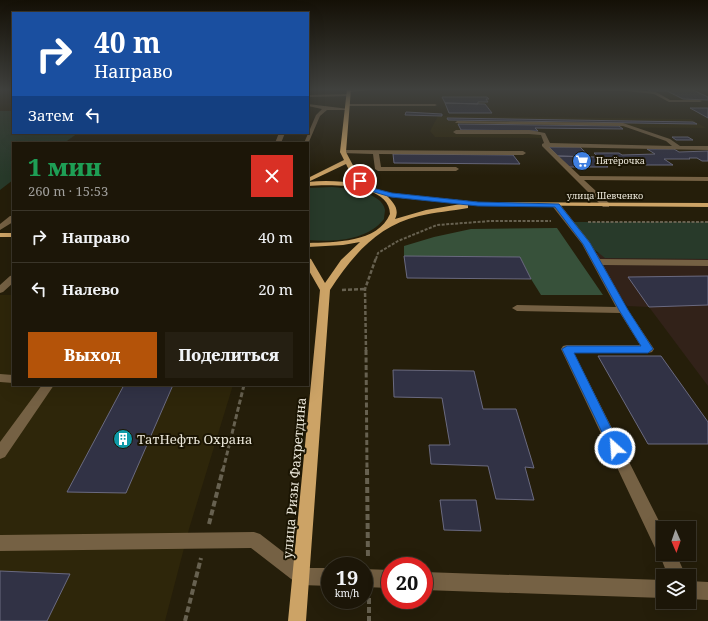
<!DOCTYPE html>
<html lang="ru">
<head>
<meta charset="utf-8">
<style>
	:root { --surface:#1c1608; --page:#251f12; --text:#f1f3f6; --muted:#a09f9c; --line:#3a3529; --accent:#b45309 }
	body { margin:0; font-family:"Noto Serif",serif; background:var(--page); color:var(--text); height:100vh; display:flex; flex-direction:column; font-size:15px; white-space:nowrap }
	* { box-sizing:border-box; margin:0 }
	p { font-size:13px; color:var(--muted) }
	.icon { flex:none; width:22px; height:22px; fill:none; stroke:currentColor; stroke-width:2; stroke-linecap:round; stroke-linejoin:round }
	.map { position:relative; flex:1; overflow:hidden }
	.panel { position:absolute; left:12px; top:142px; width:297px; height:244px; display:flex; flex-direction:column; background:var(--surface); border-radius:0px; box-shadow:0 4px 16px #0002,0 0 0 1px var(--line) }
	.panel>* { flex:none }
	.top-card { position:absolute; left:12px; top:12px; width:297px; height:122px; border-radius:0px; box-shadow:0 4px 16px #0002,0 0 0 1px var(--line); background:#1a4fa0; color:#fff; overflow:hidden }
	.needle { width:26px; rotate:178deg }
	.fabs { position:absolute; left:656px; top:521px; display:grid; gap:8px }
	.fabs a { display:grid; place-items:center; width:40px; height:40px; border-radius:0px; background:var(--surface); box-shadow:0 4px 16px #0002,0 0 0 1px var(--line); font-size:20px }
	.speed { position:absolute; left:321px; top:557px; display:flex; gap:8px; font-size:20px; font-weight:700; text-align:center }
	.speed>* { display:grid; place-content:center; width:52px; height:52px; border-radius:50%; background:var(--surface); box-shadow:0 4px 16px #0002,0 0 0 1px var(--line); line-height:1 }
	.speed small { font-size:10px; font-weight:400 }
	.speed .limit { border:6px solid #d22; background:#fff; color:#111 }
	.pin { position:absolute; display:grid; place-items:center; width:34px; height:34px; color:#fff; margin:-17px; border:2px solid #fff; border-radius:50%; box-shadow:0 1px 4px #0007 }
	.me { position:absolute; width:44px; margin:-22px; rotate:334deg; stroke-linejoin:round; filter:drop-shadow(0 0 3px #0008) }
	.turn { display:flex; align-items:center; gap:14px; height:84px; padding:0 16px; font-size:18px }
	.turn .icon { width:52px; height:52px; stroke-width:2.5 }
	.turn b { display:block; font-size:28px; line-height:34px }
	.then { display:flex; align-items:center; height:38px; padding:0 16px; background:#0003; gap:8px; font-size:15px }
	.round { display:grid; place-items:center; flex:none; width:42px; height:42px; border-radius:0px; background:var(--page) }
	.summary { display:flex; align-items:center; justify-content:space-between; height:68px; padding:0 16px }
	h1 { font-size:24px; font-weight:800; line-height:30px; color:#1e9e55 }
	.button { display:flex; gap:8px; margin-top:auto; padding:8px 16px }
	.button a { flex:1; height:46px; border-radius:0px; background:var(--accent); color:#fff; font-size:16px; font-weight:800; line-height:46px; text-align:center }
	.button a+a { background:var(--page); color:var(--text) }
	ul { padding:0; list-style:none }
	li { display:flex; align-items:center; gap:12px; height:52px; padding:0 16px; border-top:1px solid var(--line) }
	li div { flex:1 }
	li b { display:block; font-size:15px }
	li em { font-style:normal }
	.map>svg:first-child { display:block }
	.built { fill:#2e260a }
	.education { fill:#322219 }
	.green { fill:#283a2a }
	.forest { fill:#37513a }
	.building { fill:#313245; stroke:#6a6a80 }
	.lines { fill:none; stroke-linecap:round; stroke-linejoin:round }
	.path-far3 { stroke:#676150; stroke-width:2; stroke-dasharray:3 1.5; stroke-linecap:butt }
	.path-far2 { stroke:#676150; stroke-width:2.5; stroke-dasharray:4 2; stroke-linecap:butt }
	.path-far1 { stroke:#676150; stroke-width:3; stroke-dasharray:5 2.5; stroke-linecap:butt }
	.path { stroke:#676150; stroke-width:4; stroke-dasharray:6 3; stroke-linecap:butt }
	.minor { fill:#756144; fill-rule:evenodd }
	.major { fill:#cca366; fill-rule:evenodd }
	.route { fill:#1a73e8; stroke:#114b97 }
	.labels { text-anchor:middle; stroke-width:4; stroke-linejoin:round; paint-order:stroke }
	.far-poi-label { font-size:9px; fill:#ebe7da; stroke:#1b1503; text-anchor:start }
	.far-street-label { font-size:9px; fill:#ebe7da; stroke:#1b1503 }
	.near-poi-label { font-size:13px; fill:#ebe7da; stroke:#1b1503; text-anchor:start }
	.near-street-label { font-size:13px; fill:#ebe7da; stroke:#1b1503 }
</style>
</head>
<body>
<div class="map">
<svg width="708" height="621" viewBox="0 0 708 621">
	<rect width="100%" height="100%" fill="#251e0a"/>
	<path class="built" d="M438 116 691 119 706 128 536 127 542 138 435 137 430 131Z
		M0 295H13V385H233L189 529 165 621H0Z"/>
	<path class="education" d="M591 253 708 255V386L649 307 627 306Z"/>
	<path class="green" d="M0 111H13V133H78L64 143H13V180L0 190Z
		M332 187C345 188 383 192 385 210 385 212 384 216 384 219 367 241 333 242 308 240V188Z
		M570 222H708V259L605 258 586 243Z"/>
	<path class="forest" d="M557 228 603 295H541L531 279 520 257 404 256V246L434 237 471 229Z"/>
	<path class="building" d="M646 89 693 90 708 97V100L683 99 667 91H649Z
		M442 97H487L489 99H486L488 102H478V104L445 103Z
		M445 103 485 104 492 113H449Z
		M690 108H708V118Z
		M406 112 442 114V116L405 115Z
		M447 118 693 122 697 124 448 120Z
		M458 124 619 126 623 129 535 128 538 131 461 130Z
		M672 137H688L693 140H676Z
		M549 147H580L590 157 558 156Z
		M647 149H674L679 152 708 151V161H702L697 158H689L690 159H664L673 165H644L640 162 605 163 594 153H619L622 155 655 154Z
		M393 154 513 155 520 164 394 163Z
		M558 156 596 157 608 167H567Z
		M404 256 520 257 531 279 407 278Z
		M708 276V305L649 307 628 277Z
		M598 356H661L708 422V444H648Z
		M393 370 474 371 483 409H516L534 468 525 467 534 500 496 499 488 466 431 464 429 445H450L442 398 394 397Z
		M124 385H173L126 493 67 492Z
		M440 500H476L481 531 444 530Z
		M0 571 70 574 47 621H0Z"/>
	<g class="lines">
		<path class="path-far3" d="M588 222H708
			M376 259 378 253 398 241 437 225 491 221H551"/>
		<path class="path-far2" d="M342 290 365 289
			M366 351 365 289 376 258"/>
		<path class="path-far1" d="M366 350 367 470
			M223 470 244 385"/>
		<path class="path" d="M367 469 368 559
			M209 524 223 469
			M369 598V621
			M185 621 201 558"/>
		<path class="minor" d="M365 89H383L349 92 347 91Z
			M470 89H627L656 92 670 100H700L702 101 700 102H669L654 94 627 91Z
			M350 94 349 96 308 97V95Z
			M308 104 349 109 347 110H327L320 116 308 144V143H304L316 115 322 109 308 106Z
			M348 104H435L437 105 435 106H346Z
			M457 121 623 123 670 139 680 146H708V150L549 147 580 176 708 177V181L584 180 609 203V207H603L542 146V144L544 143 541 135 529 134H456L453 132 456 130H529L545 133 550 143 672 146 666 141 623 126 455 123Z
			M279 133H285L281 143H275Z
			M343 150 523 151 526 153 523 155 379 154 381 167H456L459 169 456 171H378L375 169 373 154 341 153 340 152Z
			M553 203H559L589 241 600 259 708 260V266L603 265 628 310 654 349 652 352 648 353H574L663 529V554H676L686 576H668L659 553 657 552 561 349 563 346 567 345H640L620 313 517 311 512 308 517 305 616 307 582 244 553 207Z
			M10 216H13V222L0 230V224Z
			M13 275V283L3 292 0 293V285L10 276Z
			M0 374 13 375V383L0 382Z
			M42 385H54L5 457 0 459V442Z
			M254 532 260 534 304 568H330V586L301 585 295 582 251 548 0 551V535Z
			M364 569 390 570V588L364 587Z
			M424 572 663 580V598L424 590Z
			M689 581 708 582V600L689 599Z"/>
		<path class="major" d="M347 89H351L346 152 357 173 368 187 376 189 391 193 478 202 708 203V207L468 205V208C452 211 435 212 419 216 377 226 353 255 330 290L306 621H288L320 290 308 269V258L311 259 325 283 341 260 360 242 343 245 308 247V243C334 242 378 243 390 214 390 183 329 184 308 186V182C325 180 342 181 359 184L351 174 346 164 308 182V178L344 160 340 152ZM387 196 391 197 461 204 426 210 395 219C400 209 393 202 387 196Z
			M0 233H13V237H0Z"/>
	</g>
	<linearGradient id="sky" x2="0" y2="1"><stop stop-color="#141006"/><stop offset="0.51" stop-color="#40413e"/><stop offset="1" stop-color="#40413e" stop-opacity="0"/></linearGradient>
	<rect width="708" height="176" fill="url(#sky)"/>
	<path class="route" d="M358 180H362L368 187 392 193 478 202 559 204 590 243 628 310 653 349 648 353H574L621 448 619 451 615 453 611 451 562 349 567 346H641L619 310 583 244 555 207 478 206 391 197 364 189 357 181Z"/>
	<defs>
		<g id="supermarket-disc" transform="scale(1)"><circle r="9.5" fill="#3f7fe0" stroke="#1b1503"/><path d="M-6-5.5h2.5l.6 2H6L4.5 2H-2.5L-4.4-4H-6ZM-1.5 3.2a1.3 1.3 0 1 0 .1 0ZM3 3.2a1.3 1.3 0 1 0 .1 0Z" fill="#fff"/></g>
		<g id="building-disc" transform="scale(1)"><circle r="9.5" fill="#0f9aa8" stroke="#1b1503"/><path d="M-4-6H4V6H1V3H-1V6H-4ZM-2.5-4.3h1.7v1.8h-1.7ZM.8-4.3h1.7v1.8H.8ZM-2.5-1h1.7V.8h-1.7ZM.8-1h1.7V.8H.8Z" fill="#fff"/></g>
	</defs>
	<g fill-rule="evenodd">
		<use href="#supermarket-disc" x="582" y="161"/>
		<use href="#building-disc" x="123" y="439"/>
	</g>
	<g class="labels">
		<g class="far-poi-label">
			<text x="596" y="164">Пятёрочка</text>
		</g>
		<g class="far-street-label">
			<text x="605" y="199">улица Шевченко</text>
		</g>
		<g class="near-poi-label">
			<text x="137" y="444">ТатНефть Охрана</text>
		</g>
		<g class="near-street-label">
			<text transform="translate(294 478) rotate(-85)" y="5">улица Ризы Фахретдина</text>
		</g>
	</g>
</svg>
<div class="fabs">
<a><svg class="needle" viewBox="-14 -14 28 28"><path d="M0-13l5 13h-10z" fill="#e53935"/><path d="M0 13l5-13h-10z" fill="#a09f9c"/></svg></a>
<a><svg class="icon" aria-label="layers" viewBox="0 0 24 24"><path d="M12 4l9 5-9 5-9-5zM3 14l9 5 9-5"/></svg></a>
</div>
<div class="speed"><div>19<small>km/h</small></div><div class="limit">20</div></div>
<div class="pin" style="left:360px;top:181px;background:#d93025"><svg class="icon" aria-label="arrive" viewBox="0 0 24 24"><path d="M6 21V4h12l-3 4 3 4H6"/></svg></div>
<svg class="me" style="left:615px;top:448px" viewBox="-20 -20 40 40"><circle r="17" fill="#1a73e8" stroke="#fff" stroke-width="3"/><path d="M0-11L8 9 0 5-8 9z" fill="#fff"/></svg>
<div class="top-card">
<div class="turn"><svg class="icon" aria-label="right" viewBox="0 0 24 24"><path d="M7 20v-9h11M14 6l5 5-5 5"/></svg><div><b>40 m</b>Направо</div></div>
<div class="then">Затем<svg class="icon" aria-label="left" viewBox="0 0 24 24"><path d="M17 20v-9H6M10 6l-5 5 5 5"/></svg></div>
</div>
<section class="panel">
<div class="summary"><div><h1>1 мин</h1><p>260 m · 15:53</p></div><a class="round" style="background:#d93025;color:#fff"><svg class="icon" aria-label="close" viewBox="0 0 24 24"><path d="M6 6l12 12M18 6L6 18"/></svg></a></div>
<ul>
<li><svg class="icon" aria-label="right" viewBox="0 0 24 24"><path d="M7 20v-9h11M14 6l5 5-5 5"/></svg><div><b>Направо</b></div><em>40 m</em></li>
<li><svg class="icon" aria-label="left" viewBox="0 0 24 24"><path d="M17 20v-9H6M10 6l-5 5 5 5"/></svg><div><b>Налево</b></div><em>20 m</em></li>
</ul>
<div class="button"><a>Выход</a><a>Поделиться</a></div>
</section>
</div>
</body>
</html>
